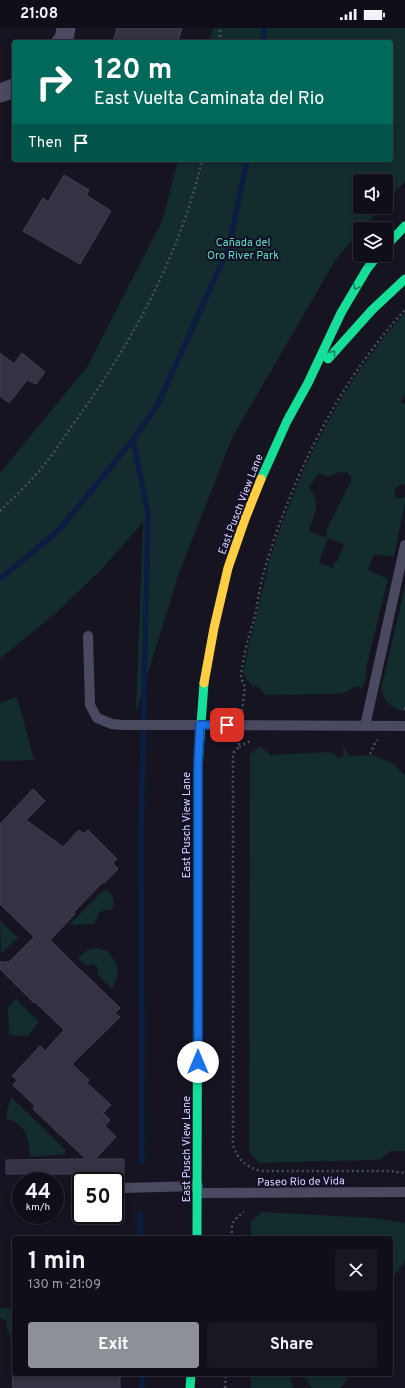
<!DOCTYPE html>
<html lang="en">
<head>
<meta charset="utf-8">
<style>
	:root { --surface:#100f19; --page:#191822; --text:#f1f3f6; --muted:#9c9ca2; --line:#302f38; --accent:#8c9099 }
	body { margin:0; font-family:Overpass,sans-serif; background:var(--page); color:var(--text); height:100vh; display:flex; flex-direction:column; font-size:15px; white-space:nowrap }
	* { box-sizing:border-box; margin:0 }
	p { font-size:13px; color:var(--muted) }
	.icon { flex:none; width:22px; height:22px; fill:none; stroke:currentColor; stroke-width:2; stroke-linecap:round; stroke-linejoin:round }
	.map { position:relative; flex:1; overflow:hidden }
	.drawer { position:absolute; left:12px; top:1208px; width:381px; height:140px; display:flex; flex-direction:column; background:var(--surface); border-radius:4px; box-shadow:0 2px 6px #0003,0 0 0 1px var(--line) }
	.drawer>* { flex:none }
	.banner { position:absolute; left:12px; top:12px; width:381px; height:122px; border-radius:4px; box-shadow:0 2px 6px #0003,0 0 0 1px var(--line); background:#00695c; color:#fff; overflow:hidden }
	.fabs { position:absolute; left:353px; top:146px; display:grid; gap:8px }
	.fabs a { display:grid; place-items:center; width:40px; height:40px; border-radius:4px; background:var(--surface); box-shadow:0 2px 6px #0003,0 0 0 1px var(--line); font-size:20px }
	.speed { position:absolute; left:12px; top:1144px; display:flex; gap:8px; font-size:20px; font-weight:700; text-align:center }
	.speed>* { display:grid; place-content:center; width:52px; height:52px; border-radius:50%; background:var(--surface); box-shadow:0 2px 6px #0003,0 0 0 1px var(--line); line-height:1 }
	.speed small { font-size:10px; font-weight:400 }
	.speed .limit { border:2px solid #111; border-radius:6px; background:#fff; color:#111 }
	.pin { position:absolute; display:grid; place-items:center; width:34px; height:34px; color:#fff; margin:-17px; border-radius:8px; box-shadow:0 2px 6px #0006 }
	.me { position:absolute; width:44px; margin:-22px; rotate:0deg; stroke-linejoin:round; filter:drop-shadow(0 0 3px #0008) }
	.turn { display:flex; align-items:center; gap:14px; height:84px; padding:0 16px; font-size:18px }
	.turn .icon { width:52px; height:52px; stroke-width:2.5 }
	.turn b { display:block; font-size:28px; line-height:34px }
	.then { display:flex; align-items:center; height:38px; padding:0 16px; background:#0003; gap:8px; font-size:15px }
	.round { display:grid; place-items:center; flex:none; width:42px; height:42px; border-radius:4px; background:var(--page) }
	.headline { display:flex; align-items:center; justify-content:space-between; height:68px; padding:0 16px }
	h1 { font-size:24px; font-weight:700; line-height:30px }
	.action { display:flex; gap:8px; margin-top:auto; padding:8px 16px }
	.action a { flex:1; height:46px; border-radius:4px; background:var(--accent); color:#fff; font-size:16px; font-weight:700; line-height:46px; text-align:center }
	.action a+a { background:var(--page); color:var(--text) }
	.status { display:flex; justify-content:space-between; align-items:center; height:28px; padding:0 20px; background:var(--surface); direction:ltr }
	.status svg { height:11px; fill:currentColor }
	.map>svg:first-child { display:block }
	.green { fill:#132c2d; fill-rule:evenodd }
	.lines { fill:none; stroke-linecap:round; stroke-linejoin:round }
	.stream { stroke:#0b1e41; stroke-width:5.5 }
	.building { fill:#343243; stroke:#433f54 }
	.path { stroke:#44505f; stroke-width:2.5; stroke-dasharray:2 3; stroke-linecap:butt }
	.lane { stroke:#4a4962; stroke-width:10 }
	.street { stroke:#4a4962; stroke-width:19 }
	.fast { stroke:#16e098; stroke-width:9 }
	.slow { stroke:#ffcf43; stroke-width:9 }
	.oneway { stroke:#158265 }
	.route-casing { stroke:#114b97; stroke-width:10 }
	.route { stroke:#1a73e8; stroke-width:7 }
	.labels { text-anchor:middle; stroke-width:4; stroke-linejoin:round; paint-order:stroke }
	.park-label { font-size:11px; fill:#5fe0c0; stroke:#130f26 }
	.street-label { font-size:11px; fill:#d9d4ff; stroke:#130f26 }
</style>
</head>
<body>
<div class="status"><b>21:08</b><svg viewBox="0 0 49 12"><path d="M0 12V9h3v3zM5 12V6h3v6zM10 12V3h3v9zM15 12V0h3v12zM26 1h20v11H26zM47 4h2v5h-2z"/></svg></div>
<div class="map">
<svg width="405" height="1360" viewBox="0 0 405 1360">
	<rect width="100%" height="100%" fill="#161421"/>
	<path class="green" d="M213 0H405V153L386 174V153H360V179H382L362 201H360V203L336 231 233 408 179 545 136 684 143 494 103 540 57 584 0 631V445L87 339 163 191 178 132H391V14H209Z
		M405 285V367L401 374 405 376V457L402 456 397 459 394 464 395 468 400 471 405 468V474L394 529 374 526 368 542 388 551 367 636 365 654 362 661 357 658 346 664 336 666 266 667 256 657 253 659 243 646C247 625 252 605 257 584 262 567 265 549 270 531 297 446 343 351 405 285ZM339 444 348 445 351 448V453L327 501V510L309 503C315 482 322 479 309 459L319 445 328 449ZM328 510 344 516 337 534H335L333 540 319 535Z
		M405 558V679L404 683C392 682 385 673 381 662Z
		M17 669 34 732 0 733V675Z
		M342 716 349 728 373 727 394 736 405 748V1123H391L380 1131 371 1132 260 1135 249 1124 250 726 260 718 271 727 329 724 334 726 338 730H341C345 727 343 721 342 716Z
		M105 861C113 866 117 873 111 882 94 882 101 888 93 896L69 897Z
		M0 892 18 910 3 924H1Z
		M96 920 108 923C119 938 121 944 112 961L97 946 98 941 96 937 92 936 88 938 78 930C83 924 88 921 96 920Z
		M16 971 39 994 28 1008 9 1007 8 979Z
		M11 1069 65 1121V1126L30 1129C29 1110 27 1097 7 1091L6 1087Z
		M261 1184 373 1190 405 1195V1231L403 1237 391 1251V1210H251V1194Z
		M0 1280 10 1281 14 1289V1309H11L7 1302V1293L0 1290Z
		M251 1346H291V1353L294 1360H251Z
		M304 1346H351L341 1360H312L304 1348Z"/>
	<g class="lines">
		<path class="stream" d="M263 14 264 0
			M133 412 148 485 141 805 142 1133
			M0 551 58 503 133 412 158 376 229 219 247 132
			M140 1185V1210
			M142 1346V1360"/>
	</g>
	<path class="building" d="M117 0H182L178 14H113Z
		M64 147 89 162 86 167 111 183 80 236 23 203 43 170 48 174Z
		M0 325 14 336 22 325 45 344 36 356 27 352 9 375 0 368Z
		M33 761 45 773 26 792 63 819 79 802 84 806 88 802 117 831 113 835 118 841 104 855 103 854 74 884 75 886 50 912 81 943V942L120 980 115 985 120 989 72 1036 89 1052 87 1055 111 1077 103 1085 110 1092 105 1098 116 1109 95 1131H124V1146H6V1132L86 1131 33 1081 35 1078 13 1057 17 1052 12 1048 40 1018 45 1023 64 1002 35 974 34 975 0 941V934H9L34 909 0 876V796Z
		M12 1346H120V1360H13Z"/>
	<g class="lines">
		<path class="path" d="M220 14V0
			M0 483C15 469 31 453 44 437 55 424 64 409 74 395 131 316 180 228 202 132
			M404 681H405
			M242 683 245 659 241 650V646C243 636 244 626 247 616 249 606 253 597 255 587 258 575 259 563 262 551 288 457 338 353 405 282
			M239 710V719L234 724 233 729V1117C238 1132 246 1139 261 1143H390L405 1145
			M239 719 252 712
			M370 726 375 715 378 712
			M232 1210C231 1195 232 1193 244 1184
			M225 1360 226 1346"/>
		<path class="lane" d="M88 608 90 677 97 690 112 696 123 697H200L405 698
			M365 698 405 517
			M122 1160 198 1158
			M198 1165 405 1164"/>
		<path class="street" d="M61 14 64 12 66 0
			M0 65 14 60"/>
		<path class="fast" d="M386 218 405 198
			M328 331 372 282 405 251
			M261 451 287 393 308 355 341 285 367 241 378 227
			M197 1210 198 738 204 655
			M190 1360 191 1346"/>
		<path class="slow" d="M204 655 214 600 228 540 245 491 261 451"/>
	</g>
	<defs><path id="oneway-chevron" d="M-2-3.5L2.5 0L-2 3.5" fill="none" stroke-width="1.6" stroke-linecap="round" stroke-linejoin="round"/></defs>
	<g class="oneway">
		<use href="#oneway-chevron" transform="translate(356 259) rotate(121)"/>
		<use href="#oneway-chevron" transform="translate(333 325) rotate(-51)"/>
	</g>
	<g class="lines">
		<g class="route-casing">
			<path id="route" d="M198 1034V738L200 697H227"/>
		</g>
		<use href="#route" class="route"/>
	</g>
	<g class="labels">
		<g class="park-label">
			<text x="243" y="218">Cañada del<tspan x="243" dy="13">Oro River Park</tspan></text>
		</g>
		<g class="street-label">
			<text transform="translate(240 476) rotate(-69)" y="4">East Pusch View Lane</text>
			<text transform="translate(186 797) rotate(-90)" y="4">East Pusch View Lane</text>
			<text transform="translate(186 1121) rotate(-90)" y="4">East Pusch View Lane</text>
			<text transform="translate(301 1153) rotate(-1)" y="4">Paseo Rio de Vida</text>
		</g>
	</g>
</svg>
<div class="fabs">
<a><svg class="icon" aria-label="sound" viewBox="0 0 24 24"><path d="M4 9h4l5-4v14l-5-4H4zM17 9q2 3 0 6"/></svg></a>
<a><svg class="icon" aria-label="layers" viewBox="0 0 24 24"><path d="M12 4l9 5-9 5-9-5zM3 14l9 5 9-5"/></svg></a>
</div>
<div class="speed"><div>44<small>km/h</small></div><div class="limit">50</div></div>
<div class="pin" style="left:227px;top:697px;background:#d93025"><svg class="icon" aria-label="arrive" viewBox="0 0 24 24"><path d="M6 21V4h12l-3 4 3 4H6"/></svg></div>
<svg class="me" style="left:198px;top:1034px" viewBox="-20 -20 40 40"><circle r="19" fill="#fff"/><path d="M0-13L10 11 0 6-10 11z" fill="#1a73e8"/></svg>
<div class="banner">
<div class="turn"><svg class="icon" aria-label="right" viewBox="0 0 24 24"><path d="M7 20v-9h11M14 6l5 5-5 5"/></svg><div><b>120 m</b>East Vuelta Caminata del Rio</div></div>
<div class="then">Then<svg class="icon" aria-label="arrive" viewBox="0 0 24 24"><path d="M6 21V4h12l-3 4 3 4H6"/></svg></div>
</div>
<section class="drawer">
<div class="headline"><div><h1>1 min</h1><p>130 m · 21:09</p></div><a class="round"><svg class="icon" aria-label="close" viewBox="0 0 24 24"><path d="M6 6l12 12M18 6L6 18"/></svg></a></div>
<div class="action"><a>Exit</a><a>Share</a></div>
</section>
</div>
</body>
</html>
